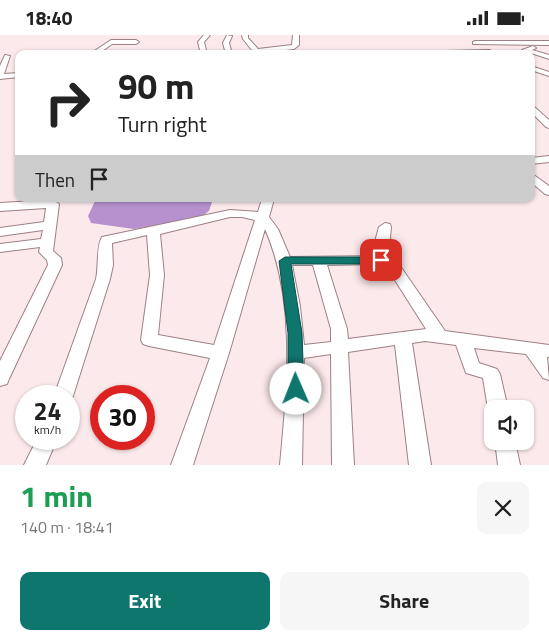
<!DOCTYPE html>
<html lang="en">
<head>
<meta charset="utf-8">
<style>
	:root { --surface:#fff; --page:#f6f6f6; --text:#222; --muted:#767676; --accent:#0f766e }
	body { margin:0; font-family:"Titillium Web",sans-serif; background:var(--page); color:var(--text); height:100vh; display:flex; flex-direction:column; font-size:19px; white-space:nowrap }
	* { box-sizing:border-box; margin:0 }
	p { font-size:16px; color:var(--muted) }
	.icon { flex:none; width:28px; height:28px; fill:none; stroke:currentColor; stroke-width:2; stroke-linecap:round; stroke-linejoin:round }
	.map { position:relative; height:430px; overflow:hidden }
	.sheet { display:flex; flex-direction:column; background:var(--surface); flex:1 }
	.sheet>* { flex:none }
	.hud { position:absolute; left:15px; top:15px; width:520px; height:152px; border-radius:10px; box-shadow:0 1px 4px #0004; background:#fff; color:var(--text); overflow:hidden }
	.fabs { position:absolute; left:484px; top:365px; display:grid; gap:10px }
	.fabs a { display:grid; place-items:center; width:50px; height:50px; border-radius:10px; background:var(--surface); box-shadow:0 1px 4px #0004; font-size:25px }
	.speed { position:absolute; left:15px; top:350px; display:flex; gap:10px; font-size:25px; font-weight:700; text-align:center }
	.speed>* { display:grid; place-content:center; width:65px; height:65px; border-radius:50%; background:var(--surface); box-shadow:0 1px 4px #0004; line-height:1 }
	.speed small { font-size:12px; font-weight:400 }
	.speed .limit { border:8px solid #d22; background:#fff; color:#111 }
	.pin { position:absolute; display:grid; place-items:center; width:42px; height:42px; color:#fff; margin:-21px; border-radius:10px; box-shadow:0 2px 8px #0006 }
	.me { position:absolute; width:55px; margin:-28px; rotate:359deg; stroke-linejoin:round; filter:drop-shadow(0 0 4px #0008) }
	.turn { display:flex; align-items:center; gap:18px; height:105px; padding:0 20px; font-size:22px }
	.turn .icon { width:65px; height:65px; stroke-width:2.5 }
	.turn b { display:block; font-size:35px; line-height:42px }
	.then { display:flex; align-items:center; height:48px; padding:0 20px; background:#0003; gap:10px; font-size:19px }
	.round { display:grid; place-items:center; flex:none; width:52px; height:52px; border-radius:10px; background:var(--page) }
	.summary { display:flex; align-items:center; justify-content:space-between; height:85px; padding:0 20px }
	h1 { font-size:30px; font-weight:700; line-height:38px; color:#1e9e55 }
	.cta { display:flex; gap:10px; margin-top:auto; padding:10px 20px }
	.cta a { flex:1; height:58px; border-radius:10px; background:var(--accent); color:#fff; font-size:20px; font-weight:700; line-height:58px; text-align:center }
	.cta a+a { background:var(--page); color:var(--text) }
	.status { display:flex; justify-content:space-between; align-items:center; height:35px; padding:0 25px; background:var(--surface); direction:ltr }
	.status svg { height:14px; fill:currentColor }
	.map>svg:first-child { display:block }
	.water { fill:#b691cd }
	.lines { fill:none; stroke-linecap:round; stroke-linejoin:round }
	.minor-casing { stroke:#9d8085; stroke-width:2 }
	.minor { fill:#fff; fill-rule:evenodd }
	.route { fill:#0f766e; stroke:#0a4d48 }
</style>
</head>
<body>
<div class="status"><b>18:40</b><svg viewBox="0 0 49 12"><path d="M0 12V9h3v3zM5 12V6h3v6zM10 12V3h3v9zM15 12V0h3v12zM26 1h20v11H26zM47 4h2v5h-2z"/></svg></div>
<div class="map">
<svg width="549" height="430" viewBox="0 0 549 430">
	<rect width="100%" height="100%" fill="#fce9eb"/>
	<path class="water" d="M96 164H213L209 176 202 181 184 186 134 194 91 188 88 181Z"/>
	<g class="lines">
		<g class="minor-casing">
			<path id="minor" d="M204 0H210L204 7 207 19H201L198 7Z
				M227 0 232 1 229 8 232 19H226L223 8Z
				M242 0H248V3L258 14 292 10 293 0H299V10L294 14 255 19 243 4Z
				M111 5H136L139 7 136 9H112L98 19H90Z
				M475 6H549V10L473 9V7Z
				M533 11 536 13 532 15 549 20V24L522 15Z
				M489 15 491 16V18L399 19 402 17Z
				M5 20 10 21 4 39 19 38V42L0 44V31Z
				M531 31 549 37V41L531 35Z
				M531 69 549 85V93L546 92 531 77Z
				M549 121V127L531 129V123Z
				M531 138 549 151V160L545 159 531 147Z
				M262 164H274L269 182 278 194 290 222 378 221 376 203 379 192 385 188 390 189 391 192 390 203 393 224 396 225 445 296 549 310V322H547L549 345 543 343 526 319 474 313 479 328 497 334 500 339 508 374H492V380L488 374 483 343 466 338 456 310 425 306 412 308 431 430H409L395 310 348 317 354 430H332L331 319 304 323 302 430H280C287 353 297 267 265 194L229 318 193 430H171L210 323 149 311 143 309 141 305 150 240 147 200 112 208 113 230 110 244 73 361 69 367V361H54L96 244C99 231 96 212 102 202L230 175 258 177ZM230 182H242L255 185 214 310 158 300 164 240 160 199ZM380 229 386 231 426 294 348 304 347 294 327 230ZM292 230H313L331 294V307L304 310 300 271Z
				M53 165 59 169 53 216 61 223 62 230 9 344 7 349 0 351V326L48 230 47 225 39 217 40 212 0 217V209L41 204 43 195 0 201V193L44 187 46 173 0 176V168Z
				M37 404H57L46 430H24Z
				M495 406H515L520 430H498Z"/>
		</g>
		<use href="#minor" class="minor"/>
	</g>
	<path class="route" d="M285 222H381L387 225 381 229H291L302 298 304 354 302 358 296 360 291 358 288 354V298L279 226Z"/>
</svg>
<div class="fabs">
<a><svg class="icon" aria-label="sound" viewBox="0 0 24 24"><path d="M4 9h4l5-4v14l-5-4H4zM17 9q2 3 0 6"/></svg></a>
</div>
<div class="speed"><div>24<small>km/h</small></div><div class="limit">30</div></div>
<div class="pin" style="left:381px;top:225px;background:#d93025"><svg class="icon" aria-label="arrive" viewBox="0 0 24 24"><path d="M6 21V4h12l-3 4 3 4H6"/></svg></div>
<svg class="me" style="left:296px;top:354px" viewBox="-20 -20 40 40"><circle r="19" fill="#fff"/><path d="M0-13L10 11 0 6-10 11z" fill="#0f766e"/></svg>
<div class="hud">
<div class="turn"><svg class="icon" aria-label="right" viewBox="0 0 24 24"><path d="M7 20v-9h11M14 6l5 5-5 5"/></svg><div><b>90 m</b>Turn right</div></div>
<div class="then">Then<svg class="icon" aria-label="arrive" viewBox="0 0 24 24"><path d="M6 21V4h12l-3 4 3 4H6"/></svg></div>
</div>
</div>
<section class="sheet">
<div class="summary"><div><h1>1 min</h1><p>140 m · 18:41</p></div><a class="round"><svg class="icon" aria-label="close" viewBox="0 0 24 24"><path d="M6 6l12 12M18 6L6 18"/></svg></a></div>
<div class="cta"><a>Exit</a><a>Share</a></div>
</section>
</body>
</html>
